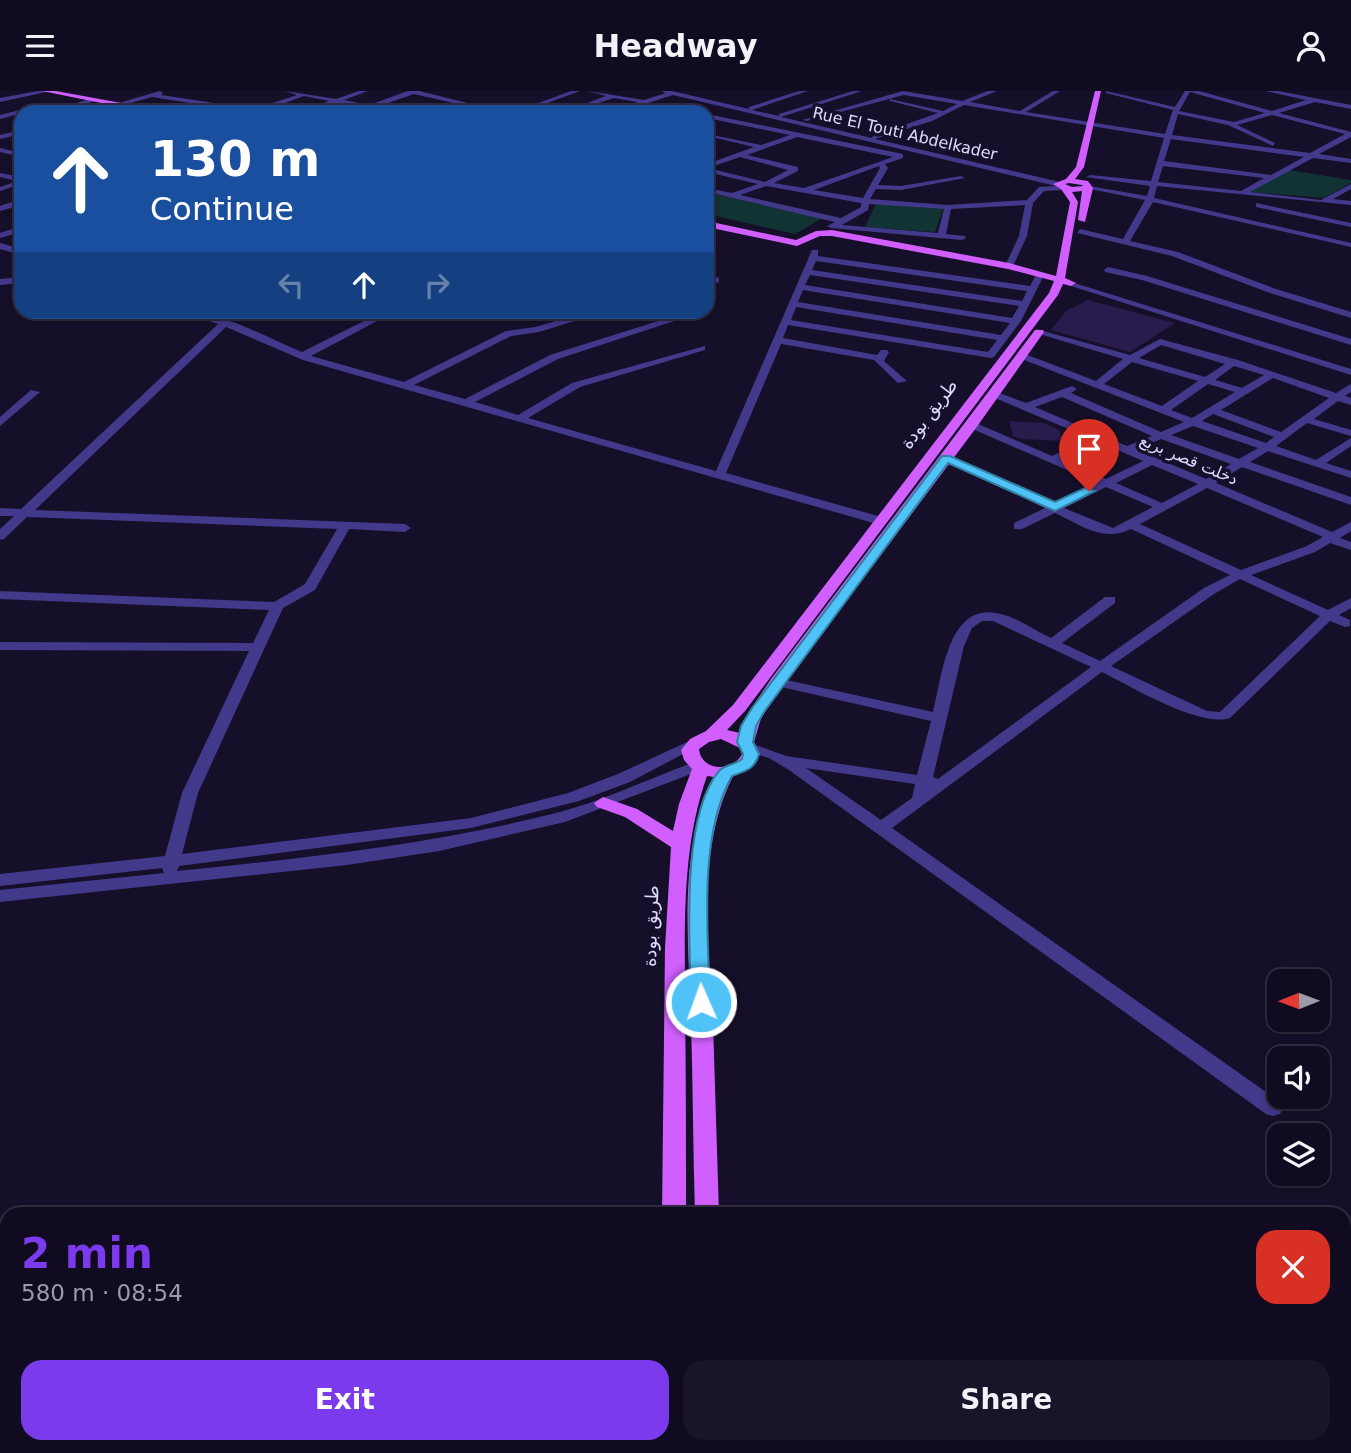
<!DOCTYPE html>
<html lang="en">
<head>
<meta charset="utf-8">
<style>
	:root { --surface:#100b20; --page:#191429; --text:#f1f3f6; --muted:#9c9ba5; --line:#302b3e; --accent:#7c3aed }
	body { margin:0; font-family:"DejaVu Sans",Vazirmatn,sans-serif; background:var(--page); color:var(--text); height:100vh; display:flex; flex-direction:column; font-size:26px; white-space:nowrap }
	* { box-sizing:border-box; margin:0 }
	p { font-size:23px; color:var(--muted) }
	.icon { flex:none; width:38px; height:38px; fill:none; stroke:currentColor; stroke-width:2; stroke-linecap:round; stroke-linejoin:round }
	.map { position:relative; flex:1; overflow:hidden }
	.details { position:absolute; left:0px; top:1116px; width:1351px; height:247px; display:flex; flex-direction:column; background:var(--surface); border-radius:21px 21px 0 0; box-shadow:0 4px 10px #0003,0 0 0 2px var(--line) }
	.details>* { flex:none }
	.top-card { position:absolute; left:14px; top:14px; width:700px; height:214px; border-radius:21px; box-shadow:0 4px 10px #0003,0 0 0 2px var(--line); background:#1a4fa0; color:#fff; overflow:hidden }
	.needle { width:46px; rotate:269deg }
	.buttons { position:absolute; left:1267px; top:878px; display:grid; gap:14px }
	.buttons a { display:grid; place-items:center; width:63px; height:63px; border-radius:14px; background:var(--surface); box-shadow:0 4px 10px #0003,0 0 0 2px var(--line); font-size:35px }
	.pin { position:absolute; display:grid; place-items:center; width:60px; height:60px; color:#fff; margin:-72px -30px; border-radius:50% 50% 50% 0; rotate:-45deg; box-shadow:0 0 7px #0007 }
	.pin .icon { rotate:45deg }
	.me { position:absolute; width:77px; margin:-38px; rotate:358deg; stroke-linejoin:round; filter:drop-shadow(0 0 5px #0008) }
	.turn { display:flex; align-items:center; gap:24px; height:147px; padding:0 21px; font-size:32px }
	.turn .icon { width:91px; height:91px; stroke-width:2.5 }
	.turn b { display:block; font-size:49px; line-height:60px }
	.lanes { display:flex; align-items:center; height:66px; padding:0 21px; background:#0003; justify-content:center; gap:35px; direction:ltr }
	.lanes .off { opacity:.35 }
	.round { display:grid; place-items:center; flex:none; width:74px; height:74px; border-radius:21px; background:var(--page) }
	.summary { display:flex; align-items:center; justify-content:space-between; height:119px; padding:0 21px }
	h1 { font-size:42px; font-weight:700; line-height:52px; color:var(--accent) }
	.cta { display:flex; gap:14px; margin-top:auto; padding:14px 21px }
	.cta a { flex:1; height:80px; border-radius:21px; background:var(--accent); color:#fff; font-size:28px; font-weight:700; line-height:80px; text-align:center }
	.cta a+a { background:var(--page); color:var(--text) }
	header { display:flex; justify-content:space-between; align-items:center; height:91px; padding:0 21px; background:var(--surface); font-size:32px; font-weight:700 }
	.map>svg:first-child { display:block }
	.green { fill:#123334 }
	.building { fill:#291b4c }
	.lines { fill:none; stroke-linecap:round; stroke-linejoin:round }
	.minor { fill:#42398b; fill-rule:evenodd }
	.major { fill:#d15fff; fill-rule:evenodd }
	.route { fill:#4fc3f7; stroke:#337fa1; stroke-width:2 }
	.labels { text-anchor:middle; stroke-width:7; stroke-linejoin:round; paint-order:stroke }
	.far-street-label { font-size:16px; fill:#e0d8ff; stroke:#160f2a }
	.street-label { font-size:18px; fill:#e0d8ff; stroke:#160f2a }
</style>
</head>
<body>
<header><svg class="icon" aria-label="menu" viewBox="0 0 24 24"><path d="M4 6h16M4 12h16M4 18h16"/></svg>Headway<svg class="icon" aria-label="person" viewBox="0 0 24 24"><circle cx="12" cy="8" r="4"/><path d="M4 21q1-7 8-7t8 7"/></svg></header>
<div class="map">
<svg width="1351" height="1362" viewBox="0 0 1351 1362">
	<rect width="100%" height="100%" fill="#160f2a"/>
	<path class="green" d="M1289 79 1351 89V92L1324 107 1250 101Z
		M709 102 823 127 795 143 707 123Z
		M876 113 943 118 935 141 865 136Z"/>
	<path class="building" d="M1088 209 1175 232 1130 261 1051 239 1066 220Z
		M1009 330 1044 332 1060 339 1062 350 1021 348 1013 345Z"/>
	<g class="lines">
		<path class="minor" d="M38 0H51L0 11V7Z
			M160 0 163 2 161 4 254 18 297 4 285 0 336 8 359 0H368L344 9 369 14 408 0H419L504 21H493L414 3 362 21 356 20 362 17 337 12 308 21H299L329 10 304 5 261 21H246L152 6 98 21H88Z
			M571 0H580L523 21H514Z
			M588 0 644 9 666 2 661 0H672L749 18V16L799 0H808L752 19 779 25V23L853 0H862L781 26 872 47 873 45 938 22 890 10V8L943 20 957 13 904 4 807 30 802 29 903 0 962 10 988 0H997L970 11 1020 20 1053 0H1060L1026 21 1165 43 1173 19 1106 2V0L1175 16 1185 0H1199L1272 20 1306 9 1265 0H1278L1351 14V18L1315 11 1279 22 1351 41V46L1319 63 1351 68V72L1313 67 1250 101 1321 109 1351 93V98L1333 108 1351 110V114L1157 95 1154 107 1351 152V156L1153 111 1130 150 1178 161 1273 197 1351 221V227L1267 201 1172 165 1077 142 1080 138 1123 148 1145 109 1085 97 1089 95 1147 105 1150 95 1086 86 1090 84 1151 90 1164 47 964 14 932 30 875 48 1060 91 1062 99 1044 100 1033 112 1027 145 1013 175 1009 178 1005 175 1019 145 1025 114 951 118 946 143 965 145 966 147 962 149 831 137 827 135 835 131 707 101V97L732 102 758 93 707 81V73L754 56 712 46V44L761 54 790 44 707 27V23L903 63V67L885 73 888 77 878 94 901 95 961 85 965 87 901 99 876 98 870 108 948 114 1027 109 1039 96 1056 95 673 4 648 12 692 21 641 14 624 21H615L637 11 614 7 571 21H562L606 5ZM1190 1 1265 22 1234 31 1179 20ZM1178 23 1228 34 1273 55 1275 52 1237 34 1272 24 1345 43 1310 62 1172 44ZM797 46 893 66 804 97 774 92 798 80V76L747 64ZM1171 48 1304 66 1271 84 1164 70ZM740 66 788 79 765 91 708 77ZM879 75 880 77 863 107 814 99ZM1163 75 1264 87 1241 100 1158 91ZM766 95 861 112V116L841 127 740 104ZM869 113 944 118 938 142 842 134 868 119Z
			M93 7 95 10 61 21 35 19 0 28V24L35 15 60 17Z
			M21 39V43L0 48V44Z
			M0 57 21 62V66L0 61Z
			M0 82 21 86V93L0 100V96L18 90 0 86Z
			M18 109H21V114L0 120V115Z
			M1256 112 1351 132V136L1256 116Z
			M18 136H21V141L0 147V142Z
			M0 152 21 158V164L0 158Z
			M812 159H818V165L1030 195 1037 182 1044 184 1021 230 994 266 991 267 788 234 783 247 877 264 881 259H887L889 261 884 270 907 290 898 292 874 269 781 253 726 382 885 427V433H877L303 269 226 236 35 419 405 433 411 437 405 441 349 438 315 499 283 517 198 702 182 763 471 727 568 702 618 683 687 651 692 649 700 654 630 691 579 710 471 737 179 775 177 780C303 767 429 754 552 723 598 712 648 688 692 672H704L706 675 704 678 565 731 439 760 347 774 0 811V799L164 782 162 777 0 795V783L165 765 182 702 249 560 0 559V551L253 552 269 519 0 508V500L274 511 305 493 337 438 27 426 4 448 0 449V438L14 425H0V417L21 418 218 233 179 220C222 220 263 245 302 261L384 220H396L311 265 404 291 506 240 535 236 591 220H607L539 241 511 245 414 294 465 308 550 264 690 220H705L558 268 475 311 518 324 572 292 705 255V259L580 296 528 327 716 380ZM816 170 1027 200 1022 210 812 179ZM810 184 1019 215 1012 227 805 194ZM803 199 1010 232 1001 244 798 211ZM796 216 997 249 988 261 791 229Z
			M1108 176 1147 185 1351 248V254L1142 189 1105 181 1104 179Z
			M21 186V192L0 194V188Z
			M716 186 719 187V191L707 195V189Z
			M1068 190 1351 278V284L1068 194Z
			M1036 238 1130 264 1160 248 1238 269 1336 302 1351 293V301L1345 305 1351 307V314L1338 310 1314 328 1351 339V345L1307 332 1276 355 1316 369 1351 347V355L1326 372 1351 380V387L1268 360 1250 371 1351 406V414L1242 376 1216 392 1332 441 1351 431V440L1340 447 1351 451V459L1330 452 1315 461 1251 484 1328 519 1351 507V517L1339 524 1350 529V535L1345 536 1330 530 1230 627C1200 637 1132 596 1102 581L892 737 1280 1011 1283 1017 1280 1023 1273 1025 1266 1023 789 679 769 667 745 660 742 657 750 652 786 665 917 684 931 630 777 595 770 591 777 587 933 621C942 588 947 513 996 522 1015 525 1034 539 1051 547L1105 506H1115V512L1062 552 1100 570 1204 497 1230 484 1131 438C1103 452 1081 434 1055 422L1022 438H1014V432L1045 417 942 369V365H950L1054 413 1097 392 968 336V332H976L1052 365 1090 347 990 305V301L994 300 1026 312 1072 295 1077 298 1071 302 1161 341 1184 331 1019 267V263H1025L1096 290 1123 268 1036 242ZM1161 254 1225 273 1205 286 1139 267ZM1132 271 1198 290 1162 315 1104 293ZM1234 275 1264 284 1242 297 1215 289ZM1273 287 1329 307 1281 341 1221 319ZM1208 293 1235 301 1192 327 1171 319ZM1062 306 1152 345 1127 355 1035 316ZM1213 323 1274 346 1266 352 1202 330ZM1193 335 1258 357 1239 368 1171 344ZM1161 348 1231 373 1206 388 1137 359ZM1099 351 1143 370 1106 388 1062 369ZM1152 374 1198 393 1162 412 1116 392ZM1106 396 1153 416 1113 437 1064 417ZM1207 397 1323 446 1307 455 1241 479 1140 433ZM1240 488 1320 525 1220 621 1207 620 1111 575 1214 503ZM982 530H993L1091 576 938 688 933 686 964 555 972 537ZM806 677 915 693 912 707 881 729Z
			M31 299 40 301 0 335V326Z"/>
		<path class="major" d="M42 0H56L143 16 146 13 181 21H146Z
			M1095 0H1101L1084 76 1075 88 1088 90 1093 97 1085 131 1078 129 1082 100 1072 101 1078 111 1065 187 1076 192 1071 195 1063 193 1058 204 745 620 727 639 740 642 745 627 771 588 1035 239H1043L1044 241 976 337 784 593 761 627 754 651 760 663C753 676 746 681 733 685 695 762 709 850 713 932 715 996 717 1060 719 1124H695C693 1060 693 996 691 932 689 850 677 762 714 686L707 685C681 758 685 837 685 914 686 984 686 1054 686 1124H662L665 857 671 756 625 726 597 716 594 712 603 706 637 718 673 740 679 713 692 678 684 669 681 659 690 648 706 640 733 614 1049 202 1054 190 1008 178 832 145H820L797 155 707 136V130L796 149 816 140 832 139 1009 172 1056 185 1070 111 1061 98 1053 93 1066 88 1076 76ZM1069 92 1082 94 1083 95 1072 96 1065 93ZM721 648 740 657 742 663C732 682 701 680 699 658L709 651Z
			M666 1356H694V1362H666Z
			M700 1356H728V1362H700Z"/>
	</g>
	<path class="route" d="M942 365H950L1055 411 1085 397 1095 400 1055 420 948 372 764 621 756 635 753 651 759 663C755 678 746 680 732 685 698 744 708 843 710 911L708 916 701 918 694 916 691 911C690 853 680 726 719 680 724 674 735 674 742 668L743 663 737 651 741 635 752 617Z"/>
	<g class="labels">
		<g class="far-street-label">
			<text transform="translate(905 42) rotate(13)" y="6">Rue El Touti Abdelkader</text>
			<text transform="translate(1189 368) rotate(23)" y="6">دخلت قصر بربع</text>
		</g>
		<g class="street-label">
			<text transform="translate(929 323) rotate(-53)" y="6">طريق بودة</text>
			<text transform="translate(651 835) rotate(-88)" y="6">طريق بودة</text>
		</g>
	</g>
</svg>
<div class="buttons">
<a><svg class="needle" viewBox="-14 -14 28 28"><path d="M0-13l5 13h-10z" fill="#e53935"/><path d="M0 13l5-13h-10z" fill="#9c9ba5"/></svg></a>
<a><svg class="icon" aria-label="sound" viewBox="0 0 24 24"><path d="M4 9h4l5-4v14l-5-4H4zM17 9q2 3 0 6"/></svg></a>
<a><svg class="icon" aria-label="layers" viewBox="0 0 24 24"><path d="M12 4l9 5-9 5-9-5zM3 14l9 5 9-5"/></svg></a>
</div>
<div class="pin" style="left:1089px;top:400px;background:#d93025"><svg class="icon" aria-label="arrive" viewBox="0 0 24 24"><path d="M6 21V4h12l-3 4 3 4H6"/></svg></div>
<svg class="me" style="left:701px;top:911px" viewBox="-20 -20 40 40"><circle r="17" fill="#4fc3f7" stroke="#fff" stroke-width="3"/><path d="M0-11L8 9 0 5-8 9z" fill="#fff"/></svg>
<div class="top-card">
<div class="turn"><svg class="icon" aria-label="ahead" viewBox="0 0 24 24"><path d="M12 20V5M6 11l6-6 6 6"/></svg><div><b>130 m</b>Continue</div></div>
<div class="lanes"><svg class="icon off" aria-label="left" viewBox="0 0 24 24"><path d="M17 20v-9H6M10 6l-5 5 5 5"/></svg><svg class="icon" aria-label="ahead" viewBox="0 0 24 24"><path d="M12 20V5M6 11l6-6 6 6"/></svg><svg class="icon off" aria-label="right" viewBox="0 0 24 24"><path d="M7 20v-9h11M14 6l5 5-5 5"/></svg></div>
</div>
<section class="details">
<div class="summary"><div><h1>2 min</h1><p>580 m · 08:54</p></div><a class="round" style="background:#d93025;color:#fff"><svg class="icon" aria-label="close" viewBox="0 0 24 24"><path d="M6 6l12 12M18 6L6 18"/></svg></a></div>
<div class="cta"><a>Exit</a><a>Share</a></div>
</section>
</div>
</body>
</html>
